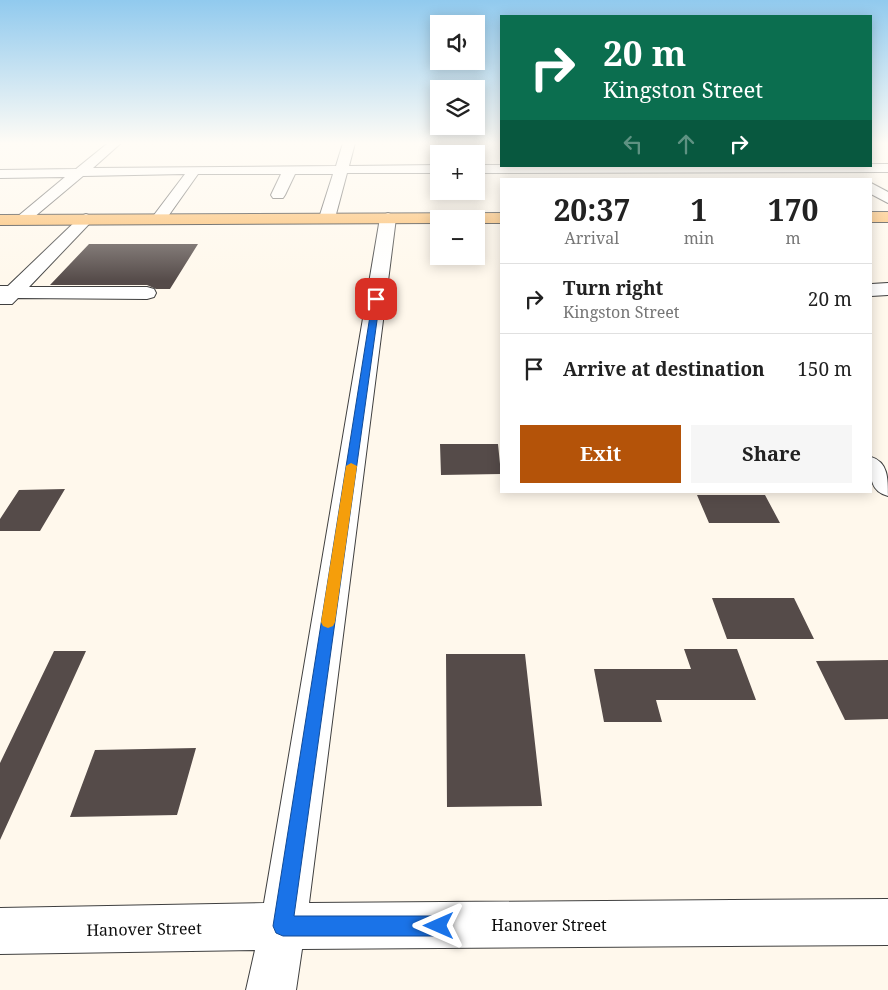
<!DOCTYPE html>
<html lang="en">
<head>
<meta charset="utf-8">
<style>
	:root { --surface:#fff; --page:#f6f6f6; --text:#222; --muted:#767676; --line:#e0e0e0; --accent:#b45309 }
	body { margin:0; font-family:"Noto Serif",serif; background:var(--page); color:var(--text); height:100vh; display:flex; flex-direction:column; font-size:19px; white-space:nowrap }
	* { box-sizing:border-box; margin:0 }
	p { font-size:16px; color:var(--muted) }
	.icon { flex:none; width:28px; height:28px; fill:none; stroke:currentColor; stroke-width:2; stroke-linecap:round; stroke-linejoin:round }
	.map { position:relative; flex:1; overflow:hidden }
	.side { position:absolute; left:500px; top:178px; width:372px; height:315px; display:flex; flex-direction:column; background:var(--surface); border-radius:0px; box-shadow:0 2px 12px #0003 }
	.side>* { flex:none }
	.hud { position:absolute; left:500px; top:15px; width:372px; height:152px; border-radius:0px; box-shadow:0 2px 12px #0003; background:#0b6e4f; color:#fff; overflow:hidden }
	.tools { position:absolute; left:430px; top:15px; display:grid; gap:10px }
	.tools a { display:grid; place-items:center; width:55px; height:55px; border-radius:0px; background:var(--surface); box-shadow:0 2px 12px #0003; font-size:25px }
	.pin { position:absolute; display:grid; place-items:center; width:42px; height:42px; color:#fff; margin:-21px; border-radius:10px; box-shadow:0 2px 8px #0006 }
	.me { position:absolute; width:55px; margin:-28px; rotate:270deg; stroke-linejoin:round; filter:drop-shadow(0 0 4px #0008) }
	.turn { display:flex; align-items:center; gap:18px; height:105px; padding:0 20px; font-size:22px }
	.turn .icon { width:65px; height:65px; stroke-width:2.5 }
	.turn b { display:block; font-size:35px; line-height:42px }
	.lanes { display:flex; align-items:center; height:48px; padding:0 20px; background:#0003; justify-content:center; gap:25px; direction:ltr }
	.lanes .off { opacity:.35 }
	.eta { display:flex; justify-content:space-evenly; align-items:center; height:85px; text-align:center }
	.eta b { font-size:30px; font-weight:700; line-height:35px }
	.cta { display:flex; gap:10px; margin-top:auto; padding:10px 20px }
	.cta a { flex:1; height:58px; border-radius:0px; background:var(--accent); color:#fff; font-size:20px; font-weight:700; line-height:58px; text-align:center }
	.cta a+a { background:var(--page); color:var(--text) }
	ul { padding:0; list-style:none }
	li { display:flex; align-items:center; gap:15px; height:70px; padding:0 20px; border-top:1px solid var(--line) }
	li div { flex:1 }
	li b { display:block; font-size:19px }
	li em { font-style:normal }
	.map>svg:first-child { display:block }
	.building { fill:#554b49 }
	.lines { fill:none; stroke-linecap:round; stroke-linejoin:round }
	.minor-casing { stroke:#404040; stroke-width:2 }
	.major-casing { stroke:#1e1e1e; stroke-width:2 }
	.minor { fill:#fff; fill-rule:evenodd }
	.major { fill:#fbb760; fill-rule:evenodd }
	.route { fill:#1a73e8; stroke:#114b97 }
	.slow { fill:#f59e0b }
	.labels { text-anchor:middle; stroke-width:5; stroke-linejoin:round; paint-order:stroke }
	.near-street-label { font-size:16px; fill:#0d0d0d; stroke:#fff }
</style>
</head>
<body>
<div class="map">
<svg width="888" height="990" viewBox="0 0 888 990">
	<rect width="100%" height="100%" fill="#fff8ec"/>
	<path class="building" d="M89 244H198L170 289H156L147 285H50Z
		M440 444H498L501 474 441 475Z
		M65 489 40 531H0V519L19 490Z
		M697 495H765L780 523H709Z
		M712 598H794L814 639H727Z
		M684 649H737L756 700H656L662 722H604L594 669H691Z
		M54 651H86L0 840V763Z
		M446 654H525L542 806 447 807Z
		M888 660V719L845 720 816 661Z
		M196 748 177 815 70 817 95 750Z"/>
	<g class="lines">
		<g class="minor-casing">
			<path id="minor" d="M108 143H121L93 168 336 166 343 143H355L349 166 439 165V173H347L335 218 332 221H322L319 218 333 174H295L285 195 283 198H273L271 195 281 174H198L164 222H154L151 219 185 174 83 176 27 223H17L14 220 17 217 65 177 0 178V170L76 169Z
				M871 164H888V172L476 173V165L871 166Z
				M871 183 888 192V203L871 194Z
				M388 213 393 215 396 218 309 903 888 899V945L302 949 296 990H246L255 950 0 954V908L264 903 380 218 383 215Z
				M86 214 91 216 94 219 91 222 29 287H147L154 289 156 293 154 297 147 299 18 298 12 304H0V286H8L81 216Z
				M888 283V295L871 296V284Z
				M871 457C888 462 888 478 888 496 868 491 871 474 871 457Z"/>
		</g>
		<g class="major-casing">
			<path id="major" d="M871 212H888V222H871Z
				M501 213V223H476V219H439V223L0 225V215Z"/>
		</g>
		<use href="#minor" class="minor"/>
		<use href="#major" class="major"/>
	</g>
	<linearGradient id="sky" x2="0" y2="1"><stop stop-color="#91caee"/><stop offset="0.51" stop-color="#fffcf6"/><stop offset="1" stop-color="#fffcf6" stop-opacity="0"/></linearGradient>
	<rect width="888" height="281" fill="url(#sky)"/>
	<path class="route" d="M373 297 380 299 294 916H439L446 919 449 926 446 933 439 936H283L276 933 273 926Z"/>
	<path class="slow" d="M351 463 357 466 335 622 333 626 328 628 323 626 321 622 346 466Z"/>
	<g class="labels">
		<g class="near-street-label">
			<text x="549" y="931">Hanover Street</text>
			<text transform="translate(144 929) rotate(-1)" y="6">Hanover Street</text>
		</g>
	</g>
</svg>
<div class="tools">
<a><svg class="icon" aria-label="sound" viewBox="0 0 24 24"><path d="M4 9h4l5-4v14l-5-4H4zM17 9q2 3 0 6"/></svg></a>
<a><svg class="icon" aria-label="layers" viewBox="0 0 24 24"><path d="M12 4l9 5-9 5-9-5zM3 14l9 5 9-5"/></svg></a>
<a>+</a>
<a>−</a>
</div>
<div class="pin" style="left:376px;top:299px;background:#d93025"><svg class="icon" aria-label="arrive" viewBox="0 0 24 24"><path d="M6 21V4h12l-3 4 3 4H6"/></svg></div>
<svg class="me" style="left:439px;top:926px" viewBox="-20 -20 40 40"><path d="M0-17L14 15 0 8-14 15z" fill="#1a73e8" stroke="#fff" stroke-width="4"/></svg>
<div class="hud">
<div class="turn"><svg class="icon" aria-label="right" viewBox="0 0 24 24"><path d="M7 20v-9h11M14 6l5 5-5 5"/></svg><div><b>20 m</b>Kingston Street</div></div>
<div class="lanes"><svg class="icon off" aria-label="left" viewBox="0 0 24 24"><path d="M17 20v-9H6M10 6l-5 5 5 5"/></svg><svg class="icon off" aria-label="ahead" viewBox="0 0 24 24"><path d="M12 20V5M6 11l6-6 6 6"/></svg><svg class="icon" aria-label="right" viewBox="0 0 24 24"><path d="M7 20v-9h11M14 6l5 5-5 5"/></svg></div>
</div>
<section class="side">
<div class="eta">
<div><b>20:37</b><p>Arrival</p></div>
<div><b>1</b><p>min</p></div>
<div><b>170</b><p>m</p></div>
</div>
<ul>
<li><svg class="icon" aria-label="right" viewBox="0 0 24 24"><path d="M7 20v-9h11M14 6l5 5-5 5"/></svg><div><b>Turn right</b><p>Kingston Street</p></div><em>20 m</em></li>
<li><svg class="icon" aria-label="arrive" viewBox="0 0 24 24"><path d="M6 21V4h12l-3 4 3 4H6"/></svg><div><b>Arrive at destination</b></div><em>150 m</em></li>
</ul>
<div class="cta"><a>Exit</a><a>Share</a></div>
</section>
</div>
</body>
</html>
